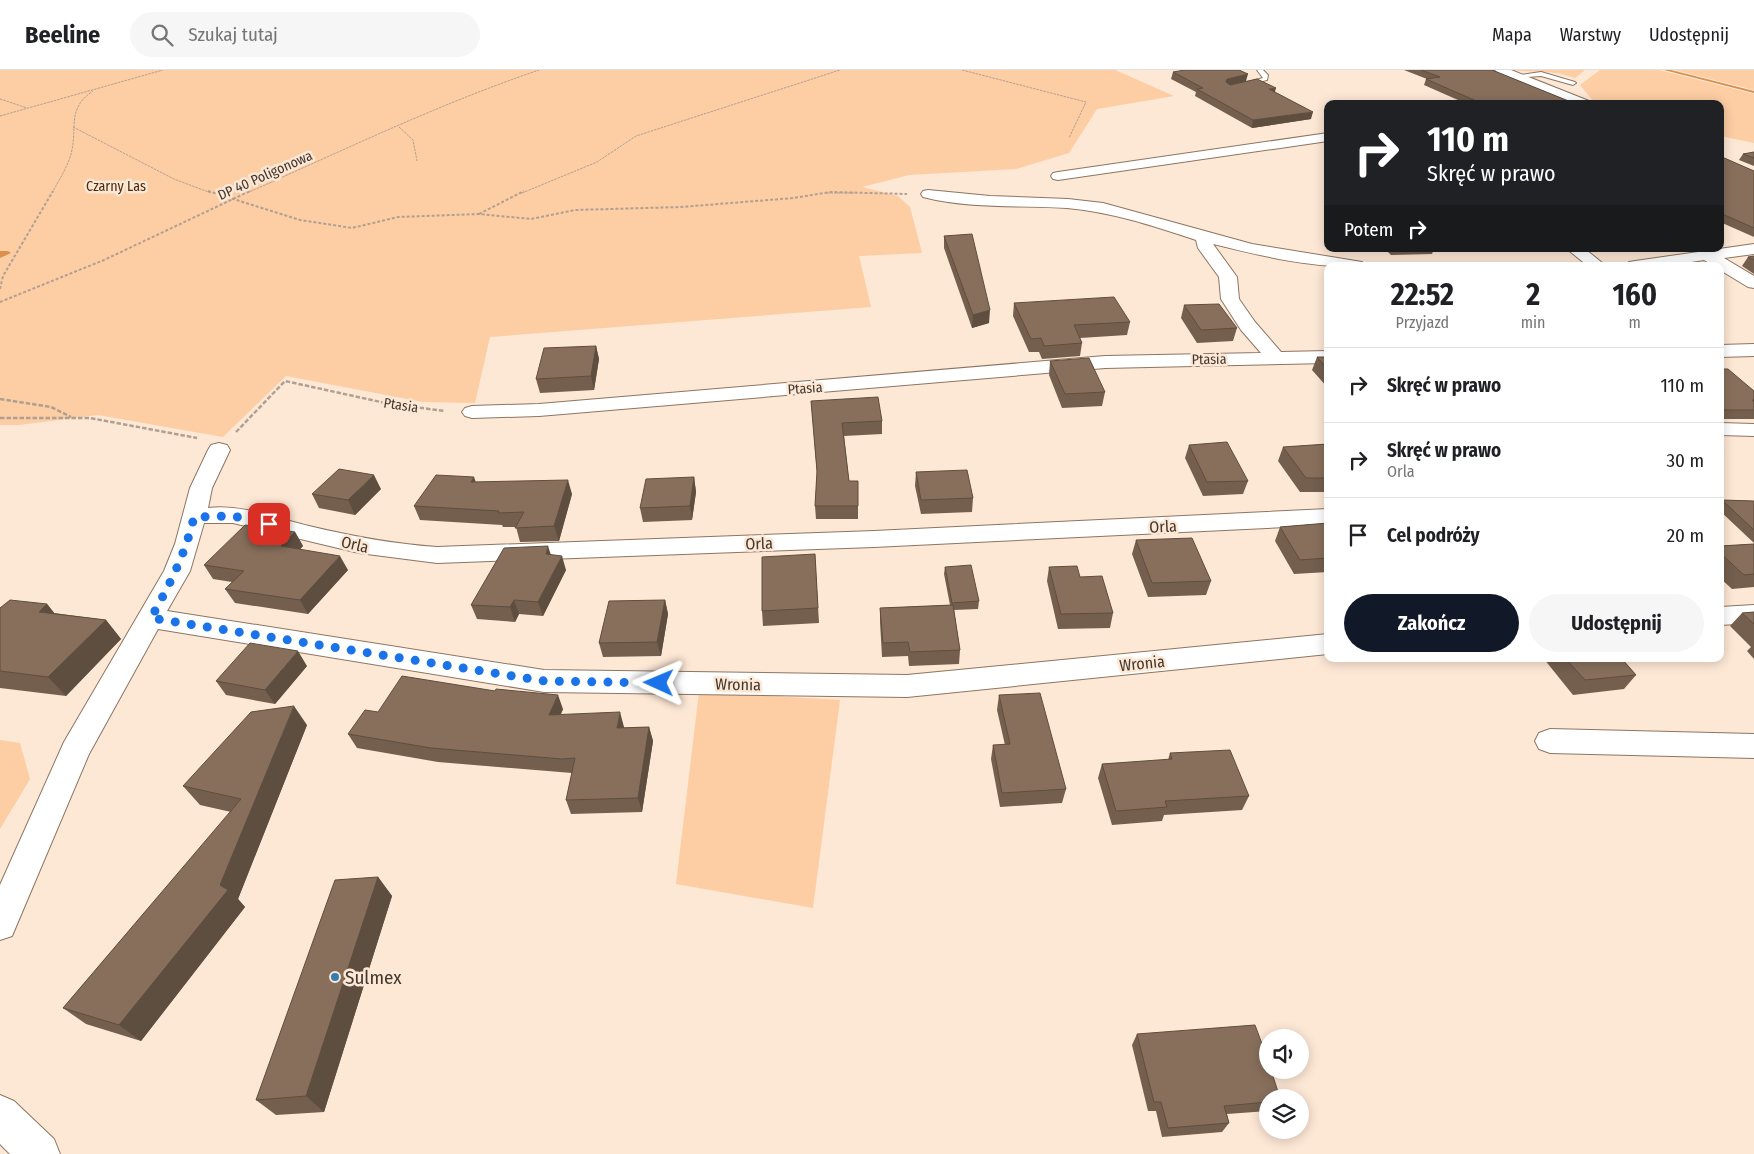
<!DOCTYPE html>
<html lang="pl">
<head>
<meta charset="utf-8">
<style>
	:root { --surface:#fff; --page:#f6f6f6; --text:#202124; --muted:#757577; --line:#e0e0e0; --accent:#111827 }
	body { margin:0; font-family:"Fira Sans Condensed",sans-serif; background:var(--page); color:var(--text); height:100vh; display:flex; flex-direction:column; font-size:19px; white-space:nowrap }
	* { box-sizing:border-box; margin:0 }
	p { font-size:16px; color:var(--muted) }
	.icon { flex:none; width:28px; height:28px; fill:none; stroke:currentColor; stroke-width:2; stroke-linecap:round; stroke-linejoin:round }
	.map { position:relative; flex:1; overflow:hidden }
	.drawer { position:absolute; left:1324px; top:192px; width:400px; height:400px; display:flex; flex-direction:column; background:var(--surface); border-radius:10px; box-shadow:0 2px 12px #0003 }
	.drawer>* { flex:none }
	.guide { position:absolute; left:1324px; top:30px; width:400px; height:152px; border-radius:10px; box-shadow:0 2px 12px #0003; background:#202124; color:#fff; overflow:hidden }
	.tools { position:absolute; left:1259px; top:959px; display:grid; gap:10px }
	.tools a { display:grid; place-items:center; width:50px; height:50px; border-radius:50%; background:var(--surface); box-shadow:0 2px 12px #0003; font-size:25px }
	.pin { position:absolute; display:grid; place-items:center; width:42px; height:42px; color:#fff; margin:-21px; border-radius:10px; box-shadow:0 2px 8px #0006 }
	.me { position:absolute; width:55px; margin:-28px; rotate:271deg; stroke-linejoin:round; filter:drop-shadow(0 0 4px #0008) }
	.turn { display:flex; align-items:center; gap:18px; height:105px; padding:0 20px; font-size:22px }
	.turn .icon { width:65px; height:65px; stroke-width:2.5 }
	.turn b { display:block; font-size:35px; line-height:42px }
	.then { display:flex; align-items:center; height:48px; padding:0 20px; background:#0003; gap:10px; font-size:19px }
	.eta { display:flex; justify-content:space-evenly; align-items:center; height:85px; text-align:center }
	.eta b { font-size:30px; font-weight:700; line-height:35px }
	.primary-button { display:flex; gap:10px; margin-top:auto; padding:10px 20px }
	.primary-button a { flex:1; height:58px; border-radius:30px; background:var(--accent); color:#fff; font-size:20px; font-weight:700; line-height:58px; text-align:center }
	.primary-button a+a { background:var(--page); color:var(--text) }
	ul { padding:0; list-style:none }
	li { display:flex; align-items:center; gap:15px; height:75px; padding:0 20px; border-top:1px solid var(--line) }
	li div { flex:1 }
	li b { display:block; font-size:19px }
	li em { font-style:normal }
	header { display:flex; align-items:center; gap:30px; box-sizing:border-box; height:70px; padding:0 25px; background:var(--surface); border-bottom:1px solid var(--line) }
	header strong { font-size:24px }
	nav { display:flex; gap:28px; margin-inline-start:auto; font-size:18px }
	.search { width:350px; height:45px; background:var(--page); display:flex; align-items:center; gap:12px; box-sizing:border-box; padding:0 18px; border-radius:28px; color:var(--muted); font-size:19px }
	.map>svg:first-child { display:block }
	.green { fill:#fdcda4 }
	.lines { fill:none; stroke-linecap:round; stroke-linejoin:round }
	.stream { fill:#da914d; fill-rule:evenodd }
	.service-casing { stroke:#8d7561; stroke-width:2 }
	.minor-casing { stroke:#8d7561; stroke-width:2 }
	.path-far2 { stroke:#b1a092; stroke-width:1; stroke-dasharray:2.5 1; stroke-linecap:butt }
	.path-far1 { stroke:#b1a092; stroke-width:2; stroke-dasharray:3 2; stroke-linecap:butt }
	.path { stroke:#b1a092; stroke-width:2.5; stroke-dasharray:4.5 2; stroke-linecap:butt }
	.service { fill:#fff; fill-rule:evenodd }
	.minor { fill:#fff; fill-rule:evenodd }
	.wall { fill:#745f4e }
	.shaded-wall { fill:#5e4e40 }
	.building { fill:#876f5b; stroke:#5e4e40 }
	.route { stroke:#1a73e8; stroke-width:9; stroke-dasharray:0 16.2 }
	.poi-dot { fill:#327eb1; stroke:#fde7d5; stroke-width:2 }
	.labels { text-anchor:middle; stroke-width:5; stroke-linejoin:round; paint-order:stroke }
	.far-street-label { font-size:14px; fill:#41372e; stroke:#fde7d5 }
	.far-park-label { font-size:14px; fill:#482a0d; stroke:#fde7d5 }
	.street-label { font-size:16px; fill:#41372e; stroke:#fde7d5 }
	.near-poi-label { font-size:19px; fill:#41372e; stroke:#fde7d5; text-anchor:start }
</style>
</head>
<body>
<header>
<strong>Beeline</strong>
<div class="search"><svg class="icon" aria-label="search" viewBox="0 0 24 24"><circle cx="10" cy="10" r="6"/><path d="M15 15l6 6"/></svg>Szukaj tutaj</div>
<nav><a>Mapa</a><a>Warstwy</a><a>Udostępnij</a></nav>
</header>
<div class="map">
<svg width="1754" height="1084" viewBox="0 0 1754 1084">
	<rect width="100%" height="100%" fill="#fde7d5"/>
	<path class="green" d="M0 0H1115L1174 26 1097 39 1069 83 1016 99 909 105 862 117 898 126 910 137 922 183 859 186 871 237 490 267 475 333 423 332 286 306 223 367 98 345 19 355H0Z
		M1507 0H1585L1575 8 1557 3Z
		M1600 0H1659L1754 24V73L1720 66V34L1594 32 1580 15Z
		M1675 0H1754V20Z
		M699 622 840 630 813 838 676 814Z
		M0 670 20 673 30 709 0 759Z"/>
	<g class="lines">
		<path class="stream" d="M1664 0H1671L1754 21V23Z
			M0 181H8L11 183 0 188Z"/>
		<g class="service-casing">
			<path id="service" d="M1257 0H1263L1268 5 1267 10 1242 16V14L1263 8Z
				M1541 2 1575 12 1576 13 1573 15 1541 6 1516 8 1513 6Z"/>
		</g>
		<g class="minor-casing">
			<path id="minor" d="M1495 0H1511L1589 31 1591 34H1574L1497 2Z
				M1328 63V71L1058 110 1053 109 1051 106 1053 103 1058 102Z
				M928 120 990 126 1068 129 1103 133 1252 174 1356 191 1362 192 1364 196C1314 199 1262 186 1213 174L1237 207 1239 229 1255 252 1281 282 1328 281V293L1105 298 539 346 472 348 465 346 462 342 465 338 472 336 539 334 1105 286 1261 283 1241 260 1221 229 1219 207 1198 178 1196 170C1154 156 1112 142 1067 138 1020 135 969 139 923 127L921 124 923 121Z
				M1754 174V184L1724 188 1754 206V218L1748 217 1720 200V196H1714L1704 190 1666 196H1627L1629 192 1635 191Z
				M1567 179H1585L1606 196H1588Z
				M1754 274V286L1720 287V275Z
				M1720 353 1754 354V366L1720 365Z
				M219 373 227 375 230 380 212 418 208 438C241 434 276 448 309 456 351 466 393 474 437 477L874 461 1328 439V455L874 477 437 493 359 483 233 453H204L190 501 167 541 544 600 907 605 1328 564V584L907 627 544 622 158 559 89 684 12 866 0 870V815L64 672 164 501 175 474 190 418 208 380 211 375Z
				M1754 535V553L1720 555V537Z
				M1550 659 1754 664V688L1550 683 1539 679 1535 671 1539 663Z
				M0 1025 14 1031 54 1069 60 1084H10L0 1074Z"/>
		</g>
		<path class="path-far2" d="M962 0 1086 32 1069 68
			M0 29 27 38
			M0 46 163 0
			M73 57 174 109 211 123
			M399 57 413 70 417 91
			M52 123C59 110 67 98 71 84 78 58 66 39 93 21
			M247 123C344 80 439 34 539 0
			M522 123 597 92 636 66 840 0
			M827 123H855"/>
		<path class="path-far1" d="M208 121 300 150 352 158 398 147 479 144 531 149 575 140 681 137 793 128 831 122 907 124
			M479 144 524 121
			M0 219 3 206 53 121
			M0 232 104 190 250 121"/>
		<path class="path" d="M0 329 51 337 71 347
			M0 348H90L197 368
			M236 362 285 311 390 334 445 341"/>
		<use href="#service" class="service"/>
		<use href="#minor" class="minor"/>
	</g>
	<path class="wall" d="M1404 0H1492L1576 34H1467L1424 15 1426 9H1427Z
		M1173 2 1246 11 1275 22 1311 49 1252 58 1195 26 1196 22 1171 9Z
		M1754 82V96L1739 90 1743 84Z
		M1720 88 1754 101V167L1720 152Z
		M944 166 989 253 972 258 944 178Z
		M1385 179H1434L1432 184 1391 185Z
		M1474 179H1529L1528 181 1478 182Z
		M1754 186V204L1742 196 1748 187Z
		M1014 233 1130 252 1127 265 1080 268 1082 273 1080 286 1042 289 1039 282H1029L1013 246Z
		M1184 235 1237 258 1233 271 1197 273 1181 248Z
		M596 276 599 289 594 320 540 323 536 309Z
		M1317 287H1328V318L1312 300Z
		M1050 291 1105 322 1102 336 1062 338 1049 305Z
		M1720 299 1754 321V349H1720Z
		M811 331 882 351V364L844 366 849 411H858V449H816L815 436 817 404Z
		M1328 374V422H1300L1278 391 1283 377Z
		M1189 375 1248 411 1243 424 1203 426 1185 388Z
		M916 402 973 428 972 442 921 444 915 416Z
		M694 407 696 422 692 450 643 452 640 438Z
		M476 412 572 424 559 471 520 472 516 457H503L502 455 420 450 414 436Z
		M381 419 355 445 319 438 312 424Z
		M1722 430 1754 431V473L1720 441V433Z
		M1328 453V502L1294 504 1275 471 1280 457Z
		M295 462 303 476 300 479 348 500 308 544 235 533 225 519 232 512 213 509 204 495Z
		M1136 470 1211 511 1206 525 1148 527 1132 484Z
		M1754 474V517L1732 519 1720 508V476Z
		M815 484 819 553 763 556 762 541Z
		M551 485 566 500 543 546 519 544 515 552 477 549 471 535Z
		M945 497 979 531 978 539 954 540 960 580 959 594 909 596 908 586 882 587 880 552V538L950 535 944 504Z
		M1049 497 1080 507 1113 543 1110 558 1058 559 1047 511Z
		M665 530 668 544 661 586 603 587 599 573Z
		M47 534 54 543 106 550 121 569 66 626 0 618V538Z
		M1754 542V589L1747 581 1751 577 1730 556 1742 543Z
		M1544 589H1622L1636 605 1624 619 1573 625Z
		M307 596 275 634 226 625 216 611Z
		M999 625 1066 719 1062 733 1000 737 991 689 993 675H1005L997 640Z
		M563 639 561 644 624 657V658L649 657 653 671 642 742 571 744 566 730 572 703 438 692 357 678 348 664 378 642Z
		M307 655 238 829 245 837 141 971 86 954 63 938 231 742 200 735 183 716Z
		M1170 683 1249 726 1242 740 1164 745 1162 751 1112 755 1098 708 1102 694 1168 690Z
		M378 807 392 826 324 1042 276 1045 256 1030Z
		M1137 964 1268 1028V1041L1227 1044 1229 1053 1222 1062 1162 1067 1156 1041H1148L1132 975Z"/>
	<path class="shaded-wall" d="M1248 4 1246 11 1226 16V12L1227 9Z
		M1276 18 1274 25 1269 19Z
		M1313 42 1311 49 1252 58 1253 50Z
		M990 240 989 253 972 258 973 245Z
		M596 276 599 289 594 320 591 306Z
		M374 405 381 419 355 445 348 430Z
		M474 407 479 421 471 412Z
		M694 407 696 422 692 450 690 436Z
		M568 410 572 424 559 471 554 456Z
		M295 462 303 476 290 490 281 476Z
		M548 476 553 491 546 484Z
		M340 486 348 500 308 544 300 530Z
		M562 486 566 500 543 546 538 532Z
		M514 530 519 544 515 552 510 537Z
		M665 530 668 544 661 586 657 572Z
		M47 534 63 554 39 542Z
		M106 550 121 569 66 626 48 607Z
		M298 581 307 596 275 634 265 620Z
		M558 625 563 639 554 659 549 645Z
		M294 636 307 655 238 829 245 837 141 971 119 955 220 815Z
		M620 642 624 657 621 672 617 658Z
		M649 657 653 671 642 742 638 728Z
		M378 807 392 826 324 1042 306 1026Z"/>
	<path class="building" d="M1185 0H1239L1248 4 1227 9 1226 12 1230 15 1257 9 1276 18 1269 19 1313 42 1253 50 1197 19 1203 18 1173 2Z
		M1421 0H1492L1576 34H1483L1426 9 1440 7Z
		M1754 82V88L1743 84Z
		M1722 87 1754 101V158L1720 143V88Z
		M972 164 990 240 973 245 944 166Z
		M1754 186V190L1748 187Z
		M1114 227 1130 252 1074 255 1082 273 1044 276 1041 268 1031 269 1014 233Z
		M1219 234 1237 258 1201 260 1184 235Z
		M596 276 591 306 536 309 544 278Z
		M1317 287H1328V300Z
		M1089 288 1105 322 1065 324 1050 291Z
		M1720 299H1728L1754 321V330H1752L1754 332V340H1720Z
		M878 327 882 351 842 353 849 411H858V436H815L817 401 811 331Z
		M1227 372 1248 411 1207 412 1189 375Z
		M1328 374V408H1306L1283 377Z
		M339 399 374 405 348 430 312 424Z
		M967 400 973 428 921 430 916 402Z
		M436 405 474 407 471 412 568 410 554 456 515 458 524 442 498 443 499 441 414 436Z
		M694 407 690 436 640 438 646 409Z
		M1722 430 1754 431V460Z
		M1328 453V488L1300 490 1280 457Z
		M245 455 295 462 281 476 340 486 300 530 225 519 244 501 204 495Z
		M1192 468 1211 511 1152 513 1136 470Z
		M1754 474V504L1744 505 1720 483V476Z
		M548 476 546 484 562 486 538 532 514 530 510 537 471 535 504 478Z
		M815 484 818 538 762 541V487Z
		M971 495 979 531 952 533 945 497Z
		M1077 496 1080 507 1102 506 1113 543 1061 544 1049 497Z
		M10 530 47 534 39 542 106 550 48 607 0 601V538Z
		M665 530 657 572 599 573 609 531Z
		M953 535 960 580 910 582 908 572 883 573 880 538Z
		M1754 542V554L1742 543Z
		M250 573 298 581 265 620 216 611Z
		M1566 589H1622L1636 605 1585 610Z
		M402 606 495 621 496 619 558 625 549 645 620 642 617 658 649 657 638 728 566 730 575 688 562 689 431 678 348 664 365 640 378 642Z
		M1040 623 1066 719 1002 723 993 675 1010 674 999 625Z
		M294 636 220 815 228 820 119 955 63 938 241 729 183 716 251 642Z
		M1230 680 1249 726 1165 731 1167 737 1116 741 1102 694 1172 689 1170 683Z
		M378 807 306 1026 256 1030 335 810Z
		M1255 955 1268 990V1000H1271L1280 1028H1268V1032L1224 1036 1229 1053 1168 1058 1161 1032H1154L1137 964Z"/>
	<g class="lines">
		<path class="route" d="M269 454 233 446 194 447C185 485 170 514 151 548L544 611 659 613"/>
	</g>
	<circle class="poi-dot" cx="335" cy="907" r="5"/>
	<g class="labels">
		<g class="far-street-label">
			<text transform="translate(265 105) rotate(-24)" y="5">DP 40 Poligonowa</text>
			<text transform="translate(1209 289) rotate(-1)" y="5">Ptasia</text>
			<text transform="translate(805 318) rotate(-4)" y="5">Ptasia</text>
			<text transform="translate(401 335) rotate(9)" y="5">Ptasia</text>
		</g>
		<g class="far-park-label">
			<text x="116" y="121">Czarny Las</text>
		</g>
		<g class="street-label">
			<text transform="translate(1163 456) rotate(-3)" y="6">Orla</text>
			<text transform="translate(759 473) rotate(-2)" y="6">Orla</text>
			<text transform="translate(355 474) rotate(13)" y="6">Orla</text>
			<text transform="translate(1142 593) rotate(-6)" y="6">Wronia</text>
			<text transform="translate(738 614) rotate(1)" y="6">Wronia</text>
		</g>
		<g class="near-poi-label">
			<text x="345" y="914">Sulmex</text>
		</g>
	</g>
</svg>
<div class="tools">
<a><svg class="icon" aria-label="sound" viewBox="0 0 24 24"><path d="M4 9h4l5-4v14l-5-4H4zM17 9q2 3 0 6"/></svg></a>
<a><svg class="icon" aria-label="layers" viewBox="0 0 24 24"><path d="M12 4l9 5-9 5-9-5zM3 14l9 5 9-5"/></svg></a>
</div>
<div class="pin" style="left:269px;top:454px;background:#d93025"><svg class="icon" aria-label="arrive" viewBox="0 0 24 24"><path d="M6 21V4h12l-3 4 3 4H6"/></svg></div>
<svg class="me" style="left:659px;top:613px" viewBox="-20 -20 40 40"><path d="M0-17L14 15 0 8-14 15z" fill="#1a73e8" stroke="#fff" stroke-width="4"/></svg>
<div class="guide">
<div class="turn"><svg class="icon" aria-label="right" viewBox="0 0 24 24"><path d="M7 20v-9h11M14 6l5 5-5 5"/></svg><div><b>110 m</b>Skręć w prawo</div></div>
<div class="then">Potem<svg class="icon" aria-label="right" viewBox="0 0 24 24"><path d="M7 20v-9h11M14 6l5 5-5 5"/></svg></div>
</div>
<section class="drawer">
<div class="eta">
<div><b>22:52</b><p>Przyjazd</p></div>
<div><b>2</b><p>min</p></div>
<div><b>160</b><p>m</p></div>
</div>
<ul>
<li><svg class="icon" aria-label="right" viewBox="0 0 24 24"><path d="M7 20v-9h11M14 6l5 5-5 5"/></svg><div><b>Skręć w prawo</b></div><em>110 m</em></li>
<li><svg class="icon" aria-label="right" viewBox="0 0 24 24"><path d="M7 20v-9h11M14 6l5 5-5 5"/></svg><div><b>Skręć w prawo</b><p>Orla</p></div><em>30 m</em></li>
<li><svg class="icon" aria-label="arrive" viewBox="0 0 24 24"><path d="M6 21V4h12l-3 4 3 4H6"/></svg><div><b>Cel podróży</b></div><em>20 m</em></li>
</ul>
<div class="primary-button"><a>Zakończ</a><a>Udostępnij</a></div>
</section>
</div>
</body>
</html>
